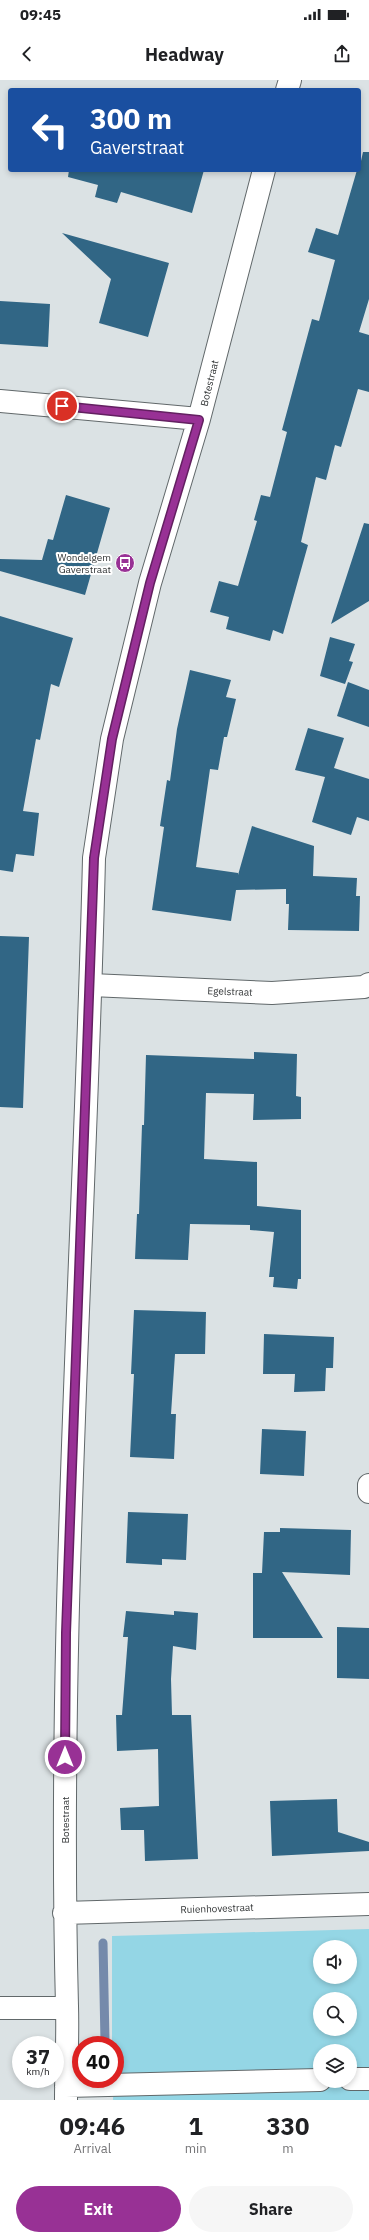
<!DOCTYPE html>
<html lang="en">
<head>
<meta charset="utf-8">
<style>
	:root { --surface:#fff; --page:#f6f6f6; --text:#202124; --muted:#757577; --accent:#983195 }
	body { margin:0; font-family:"IBM Plex Sans",sans-serif; background:var(--page); color:var(--text); height:100vh; display:flex; flex-direction:column; font-size:15px; white-space:nowrap }
	* { box-sizing:border-box; margin:0 }
	p { font-size:13px; color:var(--muted) }
	.icon { flex:none; width:22px; height:22px; fill:none; stroke:currentColor; stroke-width:2; stroke-linecap:round; stroke-linejoin:round }
	.map { position:relative; height:2020px; overflow:hidden }
	.details { display:flex; flex-direction:column; background:var(--surface); flex:1 }
	.details>* { flex:none }
	.hud { position:absolute; left:8px; top:8px; width:353px; height:84px; border-radius:4px; box-shadow:0 2px 6px #0003; background:#1a4fa0; color:#fff; overflow:hidden }
	.tools { position:absolute; left:313px; top:1860px; display:grid; gap:8px }
	.tools a { display:grid; place-items:center; width:44px; height:44px; border-radius:50%; background:var(--surface); box-shadow:0 2px 6px #0003; font-size:20px }
	.speed { position:absolute; left:12px; top:1956px; display:flex; gap:8px; font-size:20px; font-weight:700; text-align:center }
	.speed>* { display:grid; place-content:center; width:52px; height:52px; border-radius:50%; background:var(--surface); box-shadow:0 2px 6px #0003; line-height:1 }
	.speed small { font-size:10px; font-weight:400 }
	.speed .limit { border:6px solid #d22; background:#fff; color:#111 }
	.pin { position:absolute; display:grid; place-items:center; width:34px; height:34px; color:#fff; margin:-17px; border:2px solid #fff; border-radius:50%; box-shadow:0 1px 4px #0007 }
	.me { position:absolute; width:44px; margin:-22px; rotate:0deg; stroke-linejoin:round; filter:drop-shadow(0 0 3px #0008) }
	.turn { display:flex; align-items:center; gap:14px; height:84px; padding:0 16px; font-size:18px }
	.turn .icon { width:52px; height:52px; stroke-width:2.5 }
	.turn b { display:block; font-size:28px; line-height:34px }
	.eta { display:flex; justify-content:space-evenly; align-items:center; height:68px; text-align:center }
	.eta b { font-size:24px; font-weight:700; line-height:28px }
	.primary-button { display:flex; gap:8px; margin-top:auto; padding:8px 16px }
	.primary-button a { flex:1; height:46px; border-radius:24px; background:var(--accent); color:#fff; font-size:16px; font-weight:700; line-height:46px; text-align:center }
	.primary-button a+a { background:var(--page); color:var(--text) }
	.status { display:flex; justify-content:space-between; align-items:center; height:28px; padding:0 20px; background:var(--surface); direction:ltr }
	.status svg { height:11px; fill:currentColor }
	header { display:flex; justify-content:space-between; align-items:center; height:52px; padding:0 16px; background:var(--surface); font-size:18px; font-weight:700 }
	.map>svg:first-child { display:block }
	.green { fill:#94d6e5; fill-rule:evenodd }
	.lines { fill:none; stroke-linecap:round; stroke-linejoin:round }
	.stream { stroke:#758aab; stroke-width:9 }
	.building { fill:#316685 }
	.minor-casing { stroke:#61686a; stroke-width:24 }
	.minor { stroke:#fff; stroke-width:22 }
	.route-casing { stroke:#632061; stroke-width:10 }
	.route { stroke:#983195; stroke-width:7 }
	.labels { text-anchor:middle; stroke-width:4; stroke-linejoin:round; paint-order:stroke }
	.street-label { font-size:10px; fill:#303334; stroke:#fff }
	.poi-label { font-size:10px; fill:#303334; stroke:#fff; text-anchor:end }
</style>
</head>
<body>
<div class="status"><b>09:45</b><svg viewBox="0 0 49 12"><path d="M0 12V9h3v3zM5 12V6h3v6zM10 12V3h3v9zM15 12V0h3v12zM26 1h20v11H26zM47 4h2v5h-2z"/></svg></div>
<header><svg class="icon" aria-label="back" viewBox="0 0 24 24"><path d="M15 5l-7 7 7 7"/></svg>Headway<svg class="icon" aria-label="share" viewBox="0 0 24 24"><path d="M12 15V3M7 8l5-5 5 5M5 13v7h14v-7"/></svg></header>
<div class="map">
<svg width="369" height="2020" viewBox="0 0 369 2020">
	<rect width="100%" height="100%" fill="#dbe2e4"/>
	<path class="green" d="M369 1849V2020H113L115 1965H112V1856ZM320 1867H350V1897H320ZM320 1919H350V1949H320ZM320 1971H350V2001H320Z"/>
	<g class="lines">
		<path class="stream" d="M103 1863 105 1961"/>
	</g>
	<path class="building" d="M363 72H369V219L359 252 369 255V312L358 309 341 367 335 365 326 400 316 397 301 462 308 465 283 554 273 550 270 561 226 549 229 537 210 532 219 501 238 506 257 441 254 440 261 415 270 417 287 352 282 350 312 239 319 241 335 180 308 172 316 148 338 155 357 90H359Z
		M69 90H204L192 133 121 112 117 123 95 117 98 105 68 97Z
		M62 153 169 183 148 257 99 243 111 199Z
		M0 221 50 224 48 267 0 264Z
		M66 415 110 428 85 515 0 491V479L42 480 48 459 53 460Z
		M364 443 369 444V521L331 544Z
		M0 536 73 558 59 607 51 604 40 660 36 659 23 731 39 733 34 776 16 774 13 792 0 790Z
		M330 557 355 564 349 581 353 582 345 604 320 596Z
		M190 590 231 600 226 617 236 619 227 657H224L218 690 210 689 196 787 238 793V795L252 746 314 766 313 796 357 798 356 816H360L359 851 288 850 289 824H286V809L236 810 231 841 152 830 164 747 160 746 167 700 170 701 177 649Z
		M348 602 369 610V647L337 636Z
		M308 648 344 658 334 688 369 699V741L357 737 351 755 312 742 325 697 295 690Z
		M0 856 29 857 23 1028 0 1027Z
		M254 972 297 974 296 1016 301 1017V1039L253 1040 254 1014 206 1013 204 1079 257 1082V1126L301 1130V1199H298L297 1209 273 1207 274 1197H269L274 1152 250 1150V1145L190 1144 188 1180 135 1179 137 1134H139L142 1045H144L146 975 254 979Z
		M134 1230 206 1232 205 1274H175L171 1334H176L174 1379 130 1377 134 1294H131Z
		M264 1254 334 1257 333 1288H326L325 1311 294 1312 295 1294H263Z
		M262 1349 306 1351 304 1396 260 1394Z
		M128 1432 188 1434 186 1480 162 1479V1485L126 1483Z
		M280 1448 351 1450 350 1495 282 1492 323 1558H253V1493H262L264 1452H280Z
		M126 1531 174 1535V1531L198 1533 196 1570 173 1566 171 1599 172 1635H191L198 1779 145 1781 144 1750H121L120 1728 159 1726 158 1669 117 1671 116 1635H122L128 1557H123Z
		M337 1547 369 1548V1599L337 1598Z
		M337 1719 338 1752 369 1762V1771L272 1776 270 1721Z"/>
	<g class="lines">
		<g class="minor-casing">
			<path id="minor" d="M287 10 290 0
				M0 321 199 339
				M91 905 272 913 364 907 369 904
				M369 1412V1405
				M64 1833 369 1824
				M0 1928H67
				M350 1999H369
				M66 2006 320 2000
				M66 2020C66 1989 68 1958 67 1926 57 1543 85 1161 94 778L112 659 150 503 199 339 264 90"/>
		</g>
		<use href="#minor" class="minor"/>
	</g>
	<g class="lines">
		<g class="route-casing">
			<path id="route" d="M62 326 199 340 150 503 112 659 94 778 66 1553 65 1677"/>
		</g>
		<use href="#route" class="route"/>
	</g>
	<defs>
		<g id="bus-disc" transform="scale(1)"><circle r="9.5" fill="#983195" stroke="#fff"/><path d="M-5-6H5V4H4V6H2V4H-2V6H-4V4H-5ZM-3.5-4V0h7V-4ZM-3.5 1.2v1.5H-2V1.2ZM2 1.2v1.5H3.5V1.2Z" fill="#fff"/></g>
	</defs>
	<g fill-rule="evenodd">
		<use href="#bus-disc" x="125" y="483"/>
	</g>
	<g class="labels">
		<g class="street-label">
			<text transform="translate(209 303) rotate(-76)" y="4">Botestraat</text>
			<text transform="translate(230 911) rotate(2)" y="4">Egelstraat</text>
			<text transform="translate(65 1740) rotate(-90)" y="4">Botestraat</text>
			<text transform="translate(217 1828) rotate(-2)" y="4">Ruienhovestraat</text>
		</g>
		<g class="poi-label">
			<text x="111" y="481">Wondelgem<tspan x="111" dy="12">Gaverstraat</tspan></text>
		</g>
	</g>
</svg>
<div class="tools">
<a><svg class="icon" aria-label="sound" viewBox="0 0 24 24"><path d="M4 9h4l5-4v14l-5-4H4zM17 9q2 3 0 6"/></svg></a>
<a><svg class="icon" aria-label="search" viewBox="0 0 24 24"><circle cx="10" cy="10" r="6"/><path d="M15 15l6 6"/></svg></a>
<a><svg class="icon" aria-label="layers" viewBox="0 0 24 24"><path d="M12 4l9 5-9 5-9-5zM3 14l9 5 9-5"/></svg></a>
</div>
<div class="speed"><div>37<small>km/h</small></div><div class="limit">40</div></div>
<div class="pin" style="left:62px;top:326px;background:#d93025"><svg class="icon" aria-label="arrive" viewBox="0 0 24 24"><path d="M6 21V4h12l-3 4 3 4H6"/></svg></div>
<svg class="me" style="left:65px;top:1677px" viewBox="-20 -20 40 40"><circle r="17" fill="#983195" stroke="#fff" stroke-width="3"/><path d="M0-11L8 9 0 5-8 9z" fill="#fff"/></svg>
<div class="hud">
<div class="turn"><svg class="icon" aria-label="left" viewBox="0 0 24 24"><path d="M17 20v-9H6M10 6l-5 5 5 5"/></svg><div><b>300 m</b>Gaverstraat</div></div>
</div>
</div>
<section class="details">
<div class="eta">
<div><b>09:46</b><p>Arrival</p></div>
<div><b>1</b><p>min</p></div>
<div><b>330</b><p>m</p></div>
</div>
<div class="primary-button"><a>Exit</a><a>Share</a></div>
</section>
</body>
</html>
